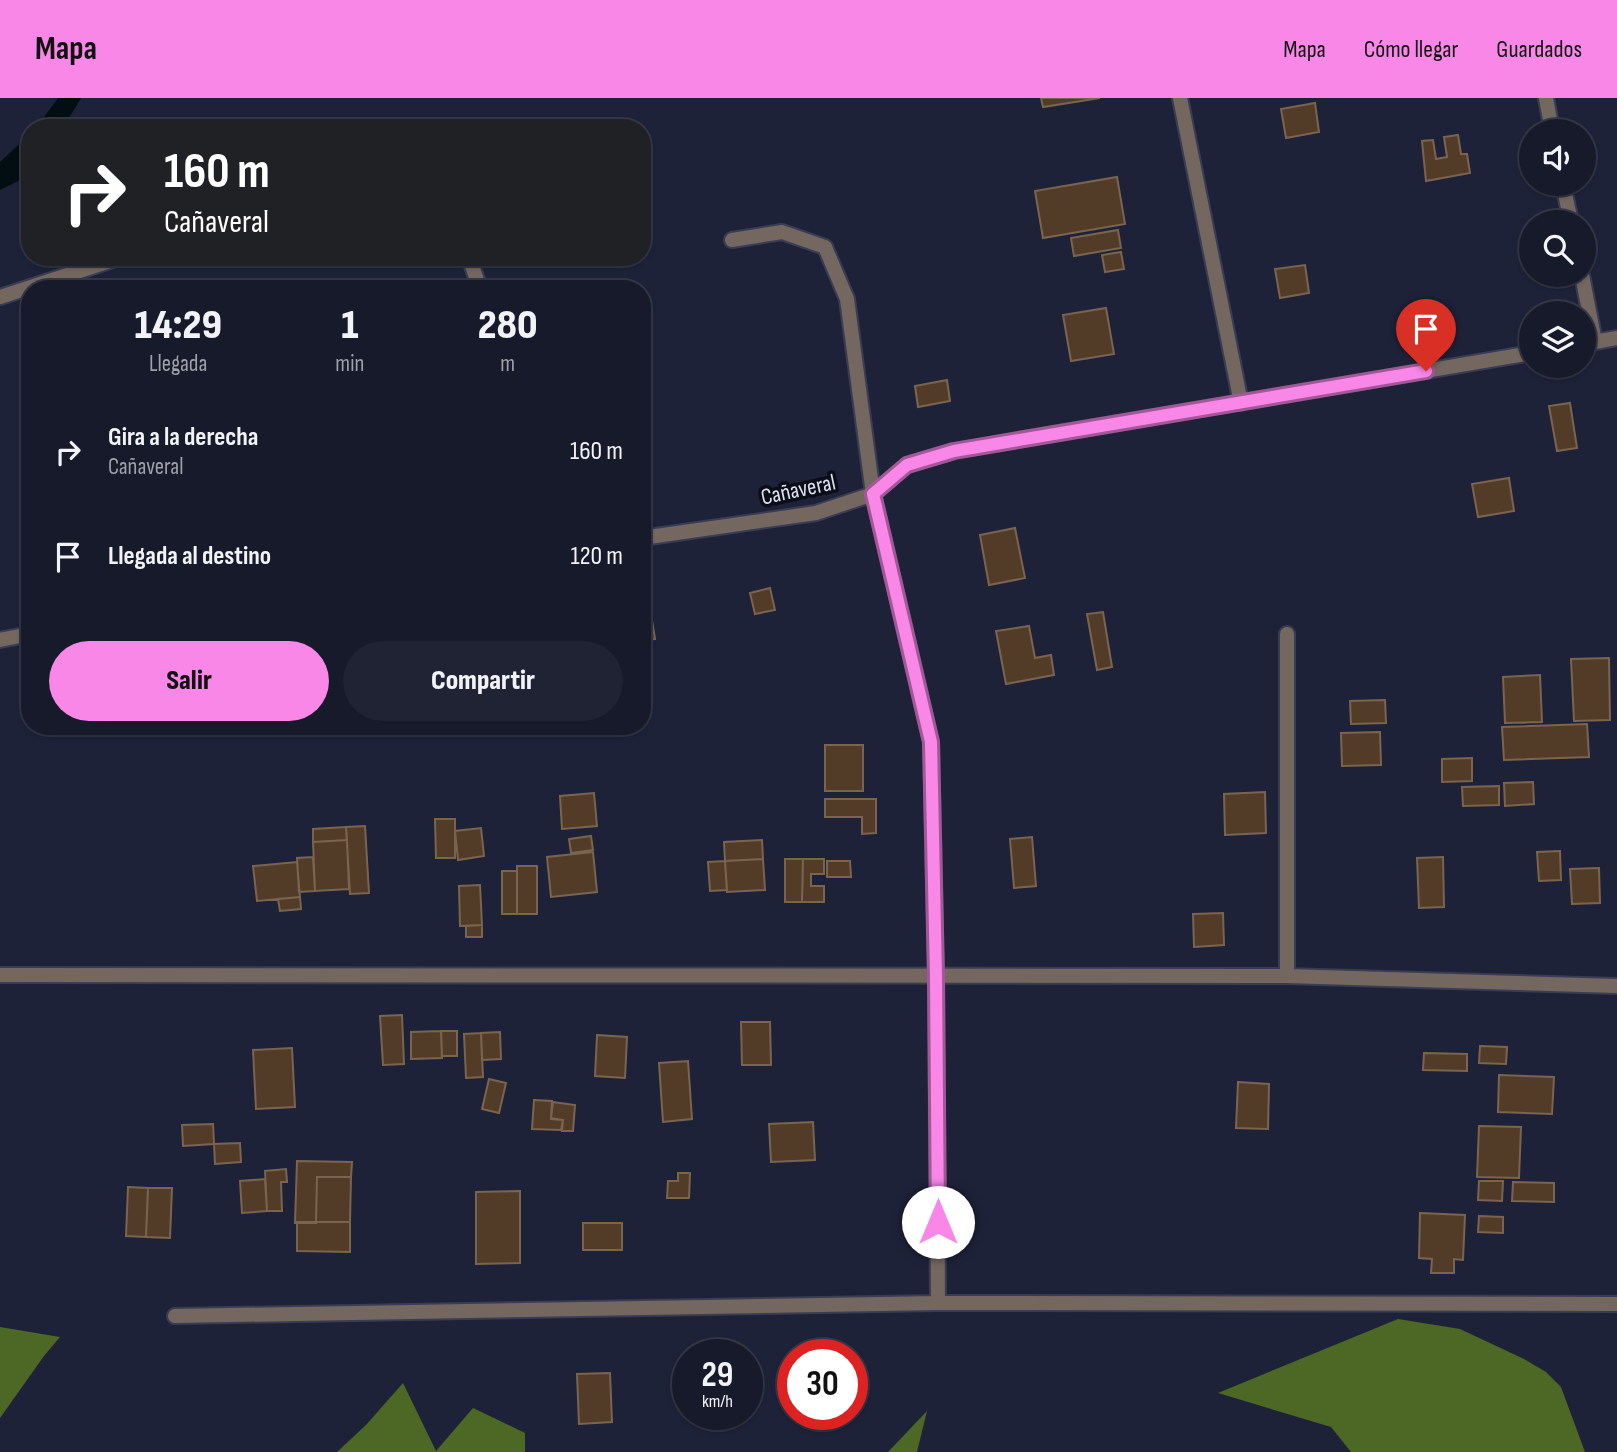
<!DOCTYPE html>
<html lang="es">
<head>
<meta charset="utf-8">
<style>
	:root { --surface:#161a2b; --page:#1f2333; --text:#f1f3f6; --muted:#9ea1a9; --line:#353847; --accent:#f987e8 }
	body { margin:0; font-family:"Sofia Sans Condensed",sans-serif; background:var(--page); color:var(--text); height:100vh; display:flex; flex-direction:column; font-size:26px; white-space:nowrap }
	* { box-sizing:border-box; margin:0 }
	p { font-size:23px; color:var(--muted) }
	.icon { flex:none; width:38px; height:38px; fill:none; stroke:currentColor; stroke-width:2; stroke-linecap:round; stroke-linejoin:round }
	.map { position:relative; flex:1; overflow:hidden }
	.details { position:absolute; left:21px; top:182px; width:630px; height:455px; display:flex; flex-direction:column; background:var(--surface); border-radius:28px; box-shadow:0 2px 5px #0004,0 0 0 2px var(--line) }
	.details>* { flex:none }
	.guide { position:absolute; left:21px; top:21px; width:630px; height:147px; border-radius:28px; box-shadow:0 2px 5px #0004,0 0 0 2px var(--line); background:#202124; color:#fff; overflow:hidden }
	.fabs { position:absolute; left:1519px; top:21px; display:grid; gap:14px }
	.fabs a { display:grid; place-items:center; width:77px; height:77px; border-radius:50%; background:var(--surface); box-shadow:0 2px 5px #0004,0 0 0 2px var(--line); font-size:35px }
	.speed { position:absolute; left:672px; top:1241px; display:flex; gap:14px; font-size:35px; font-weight:700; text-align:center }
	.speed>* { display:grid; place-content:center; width:91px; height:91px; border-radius:50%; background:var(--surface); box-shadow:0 2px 5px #0004,0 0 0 2px var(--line); line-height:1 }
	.speed small { font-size:18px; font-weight:400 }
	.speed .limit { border:10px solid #d22; background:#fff; color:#111 }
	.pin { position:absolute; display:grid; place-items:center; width:60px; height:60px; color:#fff; margin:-72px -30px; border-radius:50% 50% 50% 0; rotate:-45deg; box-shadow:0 0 7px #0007 }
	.pin .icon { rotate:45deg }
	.me { position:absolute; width:77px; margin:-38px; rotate:0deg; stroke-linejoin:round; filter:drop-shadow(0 0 5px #0008) }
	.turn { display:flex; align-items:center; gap:24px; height:147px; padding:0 28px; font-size:32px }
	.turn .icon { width:91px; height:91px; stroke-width:2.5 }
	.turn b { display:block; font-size:49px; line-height:60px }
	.eta { display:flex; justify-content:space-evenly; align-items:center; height:119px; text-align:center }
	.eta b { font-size:42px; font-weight:800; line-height:49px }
	.action { display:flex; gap:14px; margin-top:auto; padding:14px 28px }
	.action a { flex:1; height:80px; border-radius:42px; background:var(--accent); color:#111; font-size:28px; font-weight:800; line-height:80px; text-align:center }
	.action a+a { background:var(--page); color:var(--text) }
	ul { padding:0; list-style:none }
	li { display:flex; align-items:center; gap:21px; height:105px; padding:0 28px }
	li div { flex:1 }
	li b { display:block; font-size:26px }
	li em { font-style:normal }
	header { display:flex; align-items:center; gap:42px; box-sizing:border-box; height:98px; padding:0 35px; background:var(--accent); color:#111 }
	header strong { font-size:33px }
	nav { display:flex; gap:38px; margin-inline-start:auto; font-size:24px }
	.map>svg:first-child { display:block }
	.forest { fill:#4d6724 }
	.water { fill:#030e12 }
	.building { fill:#523c28; stroke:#7b644f; stroke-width:2 }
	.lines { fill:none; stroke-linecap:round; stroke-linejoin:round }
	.lane-casing { stroke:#393d53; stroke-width:18 }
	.street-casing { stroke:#393d53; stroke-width:18 }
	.lane { stroke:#746760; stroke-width:14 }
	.street { stroke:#746760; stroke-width:14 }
	.route-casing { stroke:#a25897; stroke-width:18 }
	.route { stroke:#f987e8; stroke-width:12 }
	.labels { text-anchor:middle; stroke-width:7; stroke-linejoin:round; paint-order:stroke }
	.street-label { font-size:23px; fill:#dde2f1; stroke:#0b0d17 }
</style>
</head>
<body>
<header>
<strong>Mapa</strong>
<nav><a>Mapa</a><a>Cómo llegar</a><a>Guardados</a></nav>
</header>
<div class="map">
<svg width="1617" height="1354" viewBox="0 0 1617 1354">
	<rect width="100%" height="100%" fill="#1e2239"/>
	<path class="forest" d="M1398 1221 1460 1231 1524 1261 1546 1274 1561 1289 1585 1354H1351L1331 1329 1218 1295Z
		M0 1229 60 1239 44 1258 0 1320Z
		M403 1285 436 1353 473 1310 525 1335V1354H337L366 1327Z
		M927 1313 917 1354H888Z"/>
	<path class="water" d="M58 0H81L63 30H36Z
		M30 36V72L18 83 0 92V64Z"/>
	<path class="building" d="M1041 0H1100L1043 9Z
		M1315 5 1319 34 1286 40 1281 11Z
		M1458 37 1461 56H1467L1470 75 1426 83 1422 43 1433 42 1436 61 1447 59 1444 39Z
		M1117 79 1125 126 1043 140 1035 93Z
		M1118 132 1121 150 1074 158 1071 140Z
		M1121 154 1124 171 1105 174 1102 157Z
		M1305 167 1309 195 1280 200 1275 171Z
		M1106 210 1114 256 1071 263 1063 217Z
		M947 282 950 303 918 309 915 288Z
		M1570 305 1577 350 1557 353 1549 308Z
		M1509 380 1514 413 1478 419 1472 386Z
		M1015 430 1025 480 989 487 980 437Z
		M770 490 775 512 755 516 750 495Z
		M650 510 655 541 642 543V511Z
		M1103 514 1112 569 1097 572 1087 516Z
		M1029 528 1035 560 1051 557 1054 577 1006 586 996 533Z
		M1609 560 1610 622 1574 623 1571 561Z
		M1540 577 1542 624 1505 625 1503 579Z
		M1385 602 1386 625 1351 626 1350 603Z
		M1587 626 1589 659 1504 662 1502 629Z
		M1380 634 1381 667 1342 668 1341 635Z
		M825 647H863V693H825Z
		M1472 660V683L1442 684V661Z
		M1533 684 1534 706 1505 708 1504 685Z
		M1499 688V707L1463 708 1462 689Z
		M1265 694 1266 735 1225 737 1224 696Z
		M594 695 597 728 562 731 560 698Z
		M825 701H876V735L862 736V719H825Z
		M435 721H455V760H436Z
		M365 728 369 795 350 796 346 729Z
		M346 729 347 742 313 744V731Z
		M481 730 484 758 458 762 455 733Z
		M591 738 593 752 571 755 569 741Z
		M1032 739 1036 788 1014 790 1010 741Z
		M347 742 349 791 315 793 313 744Z
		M762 742 763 761 725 763 724 744Z
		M1560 753 1561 782 1539 783 1537 754Z
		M593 754 597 794 551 799 547 759Z
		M313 759 315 793 299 794 297 760Z
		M1443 759 1444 809 1419 810 1417 760Z
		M763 761 765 792 727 794 725 763Z
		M785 761H803L802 804H785Z
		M803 761H824V776H811V788H824V804H802Z
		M725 763 727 792 710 793 708 764Z
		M827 763H850L851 779H827Z
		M297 764 300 799 257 803 253 768Z
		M517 768H537V816H517Z
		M1599 770 1600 805 1572 806 1570 771Z
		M502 773H517V816H502Z
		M480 787 482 827 460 828 459 788Z
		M300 799 301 811 280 813 278 801Z
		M1223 815 1224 847 1194 849 1193 816Z
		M482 827V839H466V828Z
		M402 917 404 966 383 967 380 918Z
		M741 924H770L771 967H742Z
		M441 933H457V958H442Z
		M441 933 442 960 411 961V934Z
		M500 934 501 961 482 962 481 935Z
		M481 935 483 979 466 980 464 936Z
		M597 937 627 939 625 980 595 978Z
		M1480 948 1507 949 1506 966 1479 965Z
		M292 950 295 1009 256 1011 253 952Z
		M1424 955 1467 956V973L1423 972Z
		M688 963 692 1021 663 1024 659 965Z
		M1499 977 1554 979 1552 1016 1498 1014Z
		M489 981 506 985 499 1015 482 1011Z
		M1238 984 1269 986 1268 1031 1236 1030Z
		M534 1002 552 1003 551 1021 563 1022 561 1032 532 1031Z
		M553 1004 575 1007 573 1033H562L563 1022 551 1020Z
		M813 1024 815 1062 771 1064 769 1026Z
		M213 1026 214 1046 183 1048 182 1027Z
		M1479 1028 1521 1029 1519 1080 1477 1079Z
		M240 1045 241 1064 215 1066 214 1046Z
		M297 1063 352 1064 351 1079H317L316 1125H295Z
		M286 1071 287 1084H281L282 1113H267L265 1073Z
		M678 1075H690L689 1100H667L668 1083H678Z
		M317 1079H351L350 1124H316Z
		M265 1081 267 1113 242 1115 240 1083Z
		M1479 1083H1503L1502 1103 1478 1102Z
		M1513 1084 1554 1085V1104L1512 1103Z
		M128 1089 148 1090 146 1139 126 1138Z
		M148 1090H172L170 1140 146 1139Z
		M520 1093V1165L476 1166V1094Z
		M1420 1115 1465 1117 1463 1162 1454 1161V1175H1431L1432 1161 1419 1160Z
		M1479 1118 1503 1119V1135L1478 1134Z
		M297 1124H350V1154L297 1153Z
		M583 1125H622V1152H583Z
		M610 1275 612 1324 579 1326 577 1276Z"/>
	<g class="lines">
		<g class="lane-casing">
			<path id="lane" d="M732 142 782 134 825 149 847 201 873 396
				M469 159 480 191
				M0 199 122 159"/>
		</g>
		<g class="street-casing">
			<path id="street" d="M1180 0 1241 305
				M1546 0 1552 33
				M1563 86 1571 124
				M1582 177 1595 244
				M1584 246 1617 240
				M873 396 931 644 936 879 938 1205
				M642 440 816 415 873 396 907 367 954 353 1531 255
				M0 542 30 536
				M0 877 1287 878 1617 888
				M1287 878V536
				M175 1218 938 1205 1617 1206"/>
		</g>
		<use href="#lane" class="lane"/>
		<use href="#street" class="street"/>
	</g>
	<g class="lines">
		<g class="route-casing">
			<path id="route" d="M938 1124 936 879 931 644 873 396 907 367 954 353 1426 273"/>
		</g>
		<use href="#route" class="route"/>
	</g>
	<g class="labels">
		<g class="street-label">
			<text transform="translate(798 391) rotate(-12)" y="8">Cañaveral</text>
		</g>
	</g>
</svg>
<div class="fabs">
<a><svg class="icon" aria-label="sound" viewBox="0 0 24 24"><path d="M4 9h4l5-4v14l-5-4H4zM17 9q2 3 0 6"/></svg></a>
<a><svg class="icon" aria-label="search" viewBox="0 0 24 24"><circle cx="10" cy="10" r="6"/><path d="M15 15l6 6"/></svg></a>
<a><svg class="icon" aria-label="layers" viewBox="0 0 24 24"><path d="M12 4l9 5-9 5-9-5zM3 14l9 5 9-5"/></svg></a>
</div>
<div class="speed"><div>29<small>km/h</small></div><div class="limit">30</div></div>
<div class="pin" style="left:1426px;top:273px;background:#d93025"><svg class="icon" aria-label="arrive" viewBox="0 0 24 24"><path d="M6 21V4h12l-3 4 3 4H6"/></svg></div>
<svg class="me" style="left:938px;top:1124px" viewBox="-20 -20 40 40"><circle r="19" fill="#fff"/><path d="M0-13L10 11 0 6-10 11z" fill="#f987e8"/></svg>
<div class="guide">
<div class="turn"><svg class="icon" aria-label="right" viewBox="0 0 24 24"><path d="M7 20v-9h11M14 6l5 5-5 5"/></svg><div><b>160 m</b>Cañaveral</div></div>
</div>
<section class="details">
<div class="eta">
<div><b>14:29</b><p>Llegada</p></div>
<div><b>1</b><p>min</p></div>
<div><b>280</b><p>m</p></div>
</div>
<ul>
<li><svg class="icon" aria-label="right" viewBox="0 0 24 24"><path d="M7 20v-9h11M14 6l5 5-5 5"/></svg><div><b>Gira a la derecha</b><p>Cañaveral</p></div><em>160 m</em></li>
<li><svg class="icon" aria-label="arrive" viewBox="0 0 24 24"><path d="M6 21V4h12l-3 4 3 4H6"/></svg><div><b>Llegada al destino</b></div><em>120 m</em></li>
</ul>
<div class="action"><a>Salir</a><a>Compartir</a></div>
</section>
</div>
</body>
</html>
